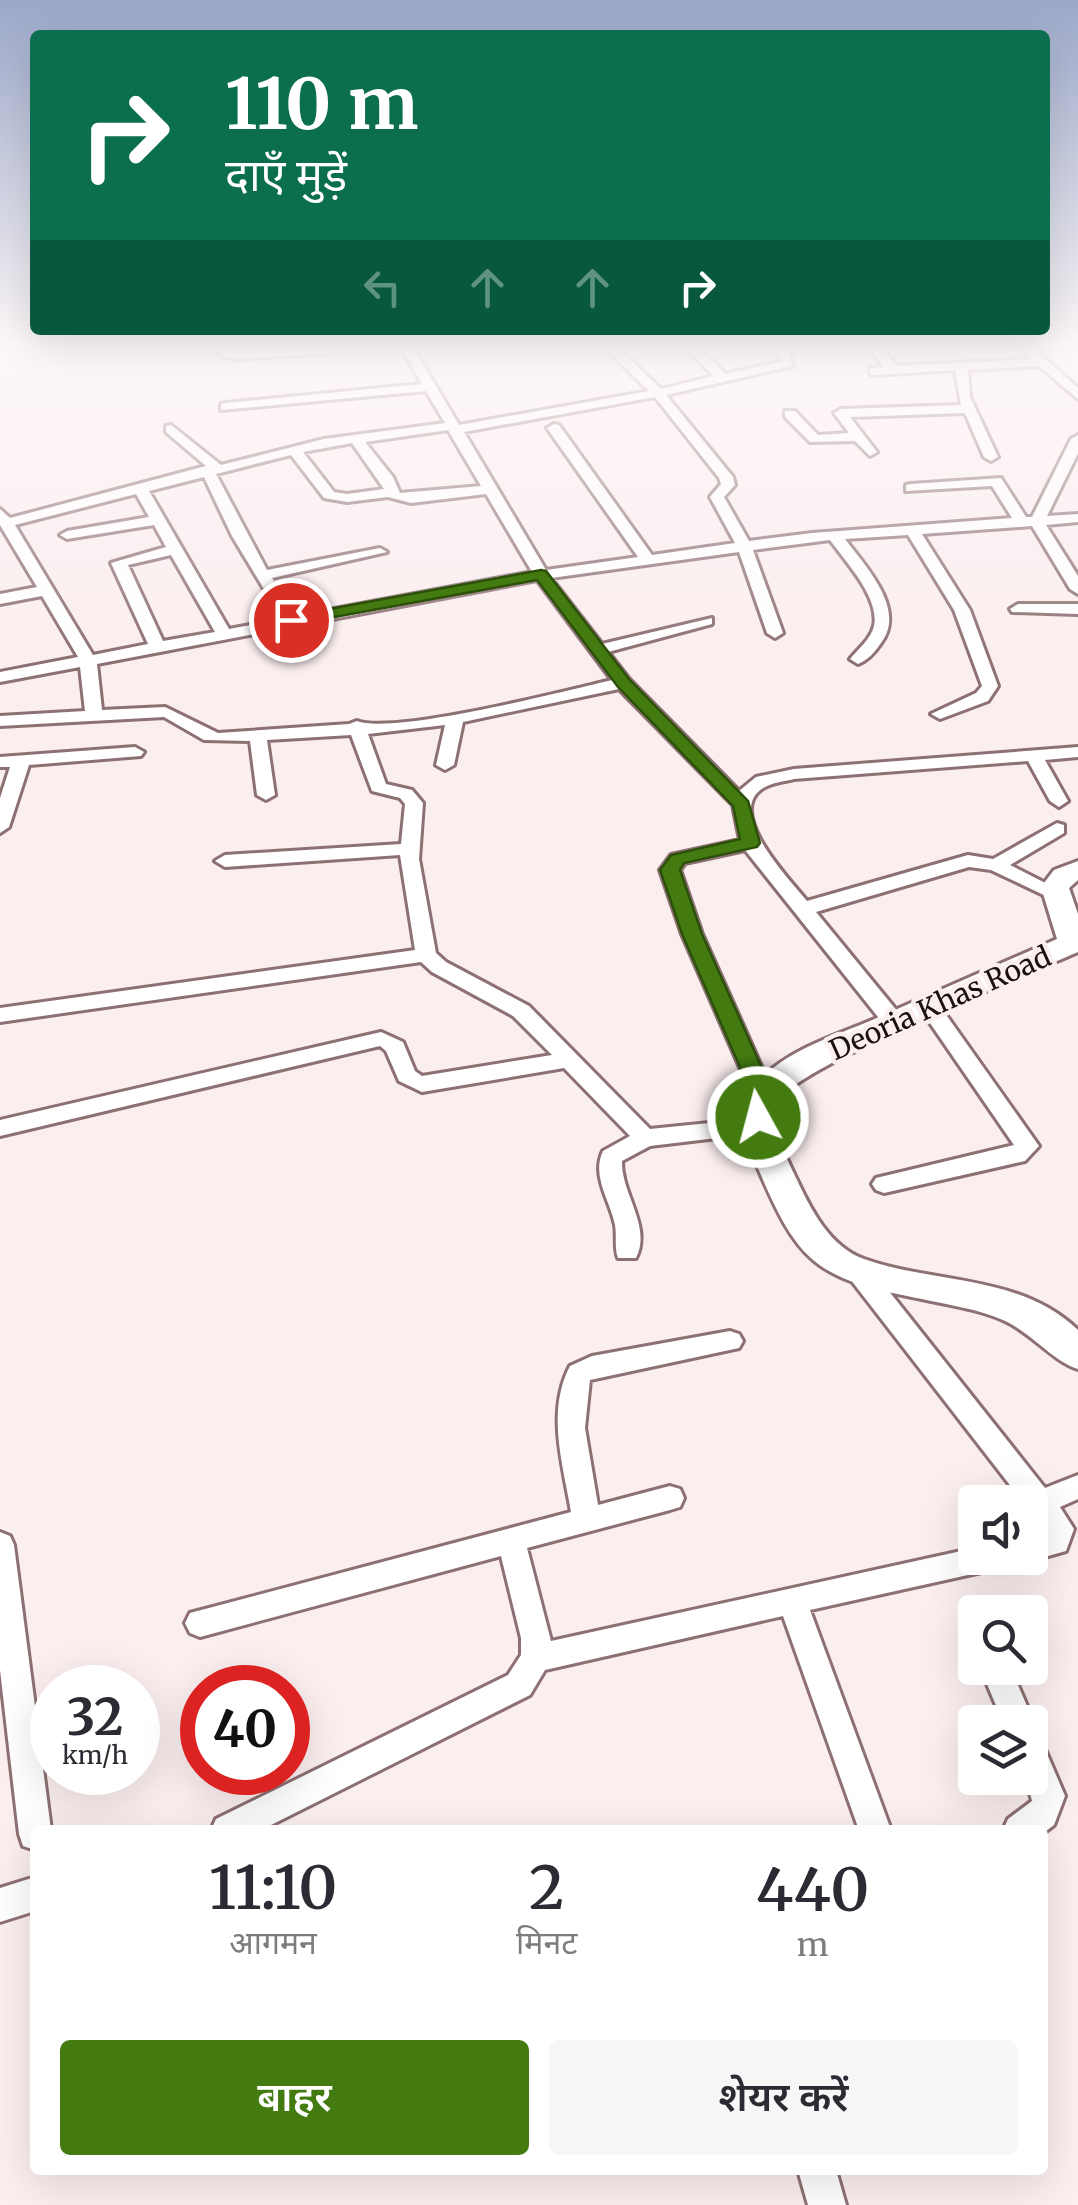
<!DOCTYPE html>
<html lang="hi">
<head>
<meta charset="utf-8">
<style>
	:root { --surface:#fff; --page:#f7f7f7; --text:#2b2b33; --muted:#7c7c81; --accent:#437b10 }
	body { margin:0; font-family:Merriweather,"Noto Sans Devanagari",serif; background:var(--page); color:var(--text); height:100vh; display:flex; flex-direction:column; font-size:38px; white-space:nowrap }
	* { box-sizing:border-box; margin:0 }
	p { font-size:32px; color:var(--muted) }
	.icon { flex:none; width:55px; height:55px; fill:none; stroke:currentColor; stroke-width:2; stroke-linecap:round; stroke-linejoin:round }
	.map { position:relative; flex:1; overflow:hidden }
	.details { position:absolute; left:30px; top:1825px; width:1018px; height:350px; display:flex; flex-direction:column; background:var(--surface); border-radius:10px; box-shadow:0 10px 40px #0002 }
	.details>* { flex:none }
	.top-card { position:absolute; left:30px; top:30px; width:1020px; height:305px; border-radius:10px; box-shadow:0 10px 40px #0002; background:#0b6e4f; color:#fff; overflow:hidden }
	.controls { position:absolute; left:958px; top:1485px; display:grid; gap:20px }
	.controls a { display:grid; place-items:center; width:90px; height:90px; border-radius:10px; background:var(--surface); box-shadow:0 10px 40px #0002; font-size:50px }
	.speed { position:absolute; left:30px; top:1665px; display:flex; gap:20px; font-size:50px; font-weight:700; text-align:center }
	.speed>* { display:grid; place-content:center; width:130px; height:130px; border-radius:50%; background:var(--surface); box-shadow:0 10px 40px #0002; line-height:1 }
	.speed small { font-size:25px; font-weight:400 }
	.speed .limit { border:15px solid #d22; background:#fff; color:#111 }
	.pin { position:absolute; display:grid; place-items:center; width:85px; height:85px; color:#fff; margin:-42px; border:5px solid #fff; border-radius:50%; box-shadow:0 2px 10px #0007 }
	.me { position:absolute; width:110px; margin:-55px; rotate:353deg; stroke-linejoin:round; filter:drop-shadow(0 0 8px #0008) }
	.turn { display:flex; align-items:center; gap:35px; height:210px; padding:0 30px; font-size:45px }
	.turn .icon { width:130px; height:130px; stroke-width:2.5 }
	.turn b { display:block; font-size:70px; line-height:85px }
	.lanes { display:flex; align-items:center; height:95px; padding:0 30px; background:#0003; justify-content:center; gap:50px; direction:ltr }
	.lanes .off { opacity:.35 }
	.eta { display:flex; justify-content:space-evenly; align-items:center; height:170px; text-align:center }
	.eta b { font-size:60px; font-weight:600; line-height:70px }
	.action { display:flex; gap:20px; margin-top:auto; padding:20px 30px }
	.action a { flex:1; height:115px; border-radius:10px; background:var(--accent); color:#fff; font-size:40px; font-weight:600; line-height:115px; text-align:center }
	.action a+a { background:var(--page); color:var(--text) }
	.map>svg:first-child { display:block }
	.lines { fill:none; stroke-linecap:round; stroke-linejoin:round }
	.street-casing { stroke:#8d7073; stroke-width:6 }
	.secondary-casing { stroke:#8d7073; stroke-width:6 }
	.street { fill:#fff; fill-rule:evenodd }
	.secondary { fill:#fff; fill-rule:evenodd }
	.route { fill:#437b10; stroke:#2c500a; stroke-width:2.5 }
	.labels { text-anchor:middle; stroke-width:9; stroke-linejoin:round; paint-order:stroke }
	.street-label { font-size:28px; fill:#1a1011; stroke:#fbeeef }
</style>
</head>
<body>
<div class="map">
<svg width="1078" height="2205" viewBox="0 0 1078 2205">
	<rect width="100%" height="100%" fill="#fbeeef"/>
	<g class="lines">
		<g class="street-casing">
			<path id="street" d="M216 344H228L230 350 235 351 411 344 459 425 649 391 601 344H614L661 389 714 376 681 344H694L726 374 782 361 772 344H878L897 366 1031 359 1021 350V344H1061L1035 350 1078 388V399L1039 366 968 370 970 397 998 457 991 461 984 457 965 413 850 417 877 452 870 456 855 441 810 442 785 417V411H795L818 435 849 433 834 413 841 409 961 405 955 370 874 375 870 374V368L884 367 870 350 789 352 793 366 666 395 733 477 735 485 724 497 749 541 812 533 1012 518 992 486 906 491V485L911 484 1001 478 1026 517H1032L1071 439 1078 435V453L1047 516 1078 514V522L1046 525 1078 576V594L1070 589 1032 526 922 534 970 610 998 686 988 701 940 719 931 714 976 693 982 686 954 610 908 535 845 539C865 566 907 609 881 643 875 652 868 660 858 664L850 659C858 649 871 639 874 626 880 598 846 562 830 540L753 550 783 633 775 638 767 633 739 552 551 578 602 644 712 618V624L608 652 629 679 739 791 756 777 794 769 1078 747V757L1045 760 1068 801 1059 807 1050 801 1028 761 794 779C782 782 766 783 757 793 732 821 791 881 807 901L968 855 993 859 1057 823 1064 825V833L1010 865 1065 893 1062 897H1048L991 870 969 867 816 912 902 1017 905 1022 902 1027H886L745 850 685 863 680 870 702 934 774 1095 763 1103 752 1095 682 934 660 870 671 855 740 840 733 805 619 689 463 722 454 765 445 770 436 765 445 725 368 734 386 784 412 790 423 803 419 859 436 953 446 962 529 1006 650 1129 759 1118 770 1126 767 1132 650 1146 622 1161C621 1194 652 1226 636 1258H618C614 1247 617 1236 615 1225 610 1200 591 1176 603 1151L630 1136 564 1068 422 1092 399 1081 386 1051 380 1046 0 1136V1120L381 1032 403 1042 415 1071 422 1076 552 1055 513 1016 432 972 421 962 0 1022V1008L415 950 400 855 225 867 215 861 225 855 401 844 405 804 400 798 372 791 351 735 267 740 275 795 266 800 257 795 250 741 204 740 164 717 0 726V716L85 711 80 667 0 682V672L78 657 42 596 0 604V594L37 587 0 525V509L10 518 206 466 166 432V426L171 425 221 465 324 439 445 423 426 391 221 410V404L226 403 422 384 402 349 235 359 220 355ZM655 397 719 478 721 484 710 497 735 543 652 555 559 425 554 424 547 428 638 557 546 570 464 432ZM448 430 481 486 400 493 393 477 365 442ZM352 443 384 489 347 494 334 492 303 452ZM291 455 324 498 347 502 388 497 411 503 486 494 532 572 297 616 272 578 387 552 380 548 267 570 216 474ZM204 477 232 536 282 619 229 629 149 491ZM136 494 149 517 67 531 60 535 67 539 154 525 166 547 111 563 148 644 93 655 15 525ZM171 555 215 632 163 641 128 565ZM537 580 612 680C565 691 394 735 357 721L349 724 218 733 165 707 102 710 97 664Z
				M1018 604H1078V614L1012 612 1010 609Z
				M135 747 144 752 141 756 29 765 9 827 0 833V798L10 767H0V757Z
				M930 1000 937 1002 1039 1146 1025 1161 884 1193 876 1190 872 1184 876 1178 1014 1145 919 1007Z
				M860 1263 869 1266 1045 1488 1078 1475V1499L1060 1507 1074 1529 1066 1551 1030 1561 1021 1558H1030V1535L1045 1531 1030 1512V1502H1023L851 1280 848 1273 851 1266Z
				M730 1331 739 1334 743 1341 739 1348 590 1380 585 1428 598 1505 670 1486 680 1489 684 1498 680 1507 670 1510 527 1548 551 1641 975 1548V1558H1000L996 1567 986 1571 810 1610 891 1830H859L783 1616 545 1670 530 1695 261 1830H211L216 1819 508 1675 521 1655V1638L501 1556 200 1637 190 1633 185 1623 190 1613 571 1512C563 1464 546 1412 570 1366L592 1356Z
				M0 1532 10 1536 14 1545 51 1830H35V1850L23 1846 19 1834 0 1670Z
				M1002 1670 1013 1674 1034 1722 1030 1730V1722H1003L987 1684 991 1674Z
				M1030 1736 1041 1740 1065 1796 1054 1825 1042 1834V1830H1003L1008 1819 1032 1801 1026 1778H1030Z
				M35 1877V1911L0 1922V1888Z
				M798 2170H836L846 2205H808Z"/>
		</g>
		<g class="secondary-casing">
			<path id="secondary" d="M1078 861V880L1069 888 1078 914V952C1030 973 797 1067 779 1100 767 1124 787 1158 797 1180 811 1210 830 1247 864 1259 934 1284 1020 1274 1078 1330V1369C1051 1360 1031 1332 1003 1320 978 1309 949 1305 922 1299 813 1278 798 1263 755 1161 742 1130 738 1102 763 1077 791 1049 834 1036 870 1021 932 994 995 966 1057 939L1041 887 1054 870Z"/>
		</g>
		<use href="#street" class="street"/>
		<use href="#secondary" class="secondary"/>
	</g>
	<linearGradient id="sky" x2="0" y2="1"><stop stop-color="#9ba8c9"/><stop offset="0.53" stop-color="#fdf7f8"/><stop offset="1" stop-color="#fdf7f8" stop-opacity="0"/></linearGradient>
	<rect width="1078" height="653" fill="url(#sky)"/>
	<path class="route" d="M541 570 546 571 629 679 748 801 760 843 757 847 684 863 680 870 702 934 774 1095 766 1123H750L746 1117 752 1095 682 934 660 870 671 855 740 839 733 806 618 687 537 580 291 625 283 620 291 616Z"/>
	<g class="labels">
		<g class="street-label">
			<text transform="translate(940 1003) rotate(-24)" y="10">Deoria Khas Road</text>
		</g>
	</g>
</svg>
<div class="controls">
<a><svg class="icon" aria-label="sound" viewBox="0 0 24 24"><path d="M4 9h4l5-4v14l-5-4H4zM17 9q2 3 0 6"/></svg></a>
<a><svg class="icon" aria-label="search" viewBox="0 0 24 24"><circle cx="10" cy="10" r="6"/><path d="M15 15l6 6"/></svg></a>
<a><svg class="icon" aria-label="layers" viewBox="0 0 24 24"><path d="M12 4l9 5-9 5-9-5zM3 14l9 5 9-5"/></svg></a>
</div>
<div class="speed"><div>32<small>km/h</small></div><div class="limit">40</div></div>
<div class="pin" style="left:291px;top:620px;background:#d93025"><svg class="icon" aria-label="arrive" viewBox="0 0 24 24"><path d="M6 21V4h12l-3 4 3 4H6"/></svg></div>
<svg class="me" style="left:758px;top:1117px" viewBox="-20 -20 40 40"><circle r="17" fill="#437b10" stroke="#fff" stroke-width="3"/><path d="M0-11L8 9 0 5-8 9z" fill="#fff"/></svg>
<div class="top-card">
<div class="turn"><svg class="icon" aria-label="right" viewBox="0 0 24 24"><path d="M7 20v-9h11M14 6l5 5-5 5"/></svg><div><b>110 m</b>दाएँ मुड़ें</div></div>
<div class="lanes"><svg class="icon off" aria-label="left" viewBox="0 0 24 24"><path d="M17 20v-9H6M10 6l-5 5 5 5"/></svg><svg class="icon off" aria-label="ahead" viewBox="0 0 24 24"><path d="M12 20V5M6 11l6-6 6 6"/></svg><svg class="icon off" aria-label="ahead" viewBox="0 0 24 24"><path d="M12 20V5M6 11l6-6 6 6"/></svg><svg class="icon" aria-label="right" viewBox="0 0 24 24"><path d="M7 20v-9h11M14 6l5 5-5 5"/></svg></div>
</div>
<section class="details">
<div class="eta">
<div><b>11:10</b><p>आगमन</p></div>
<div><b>2</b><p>मिनट</p></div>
<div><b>440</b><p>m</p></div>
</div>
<div class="action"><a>बाहर</a><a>शेयर करें</a></div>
</section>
</div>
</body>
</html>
